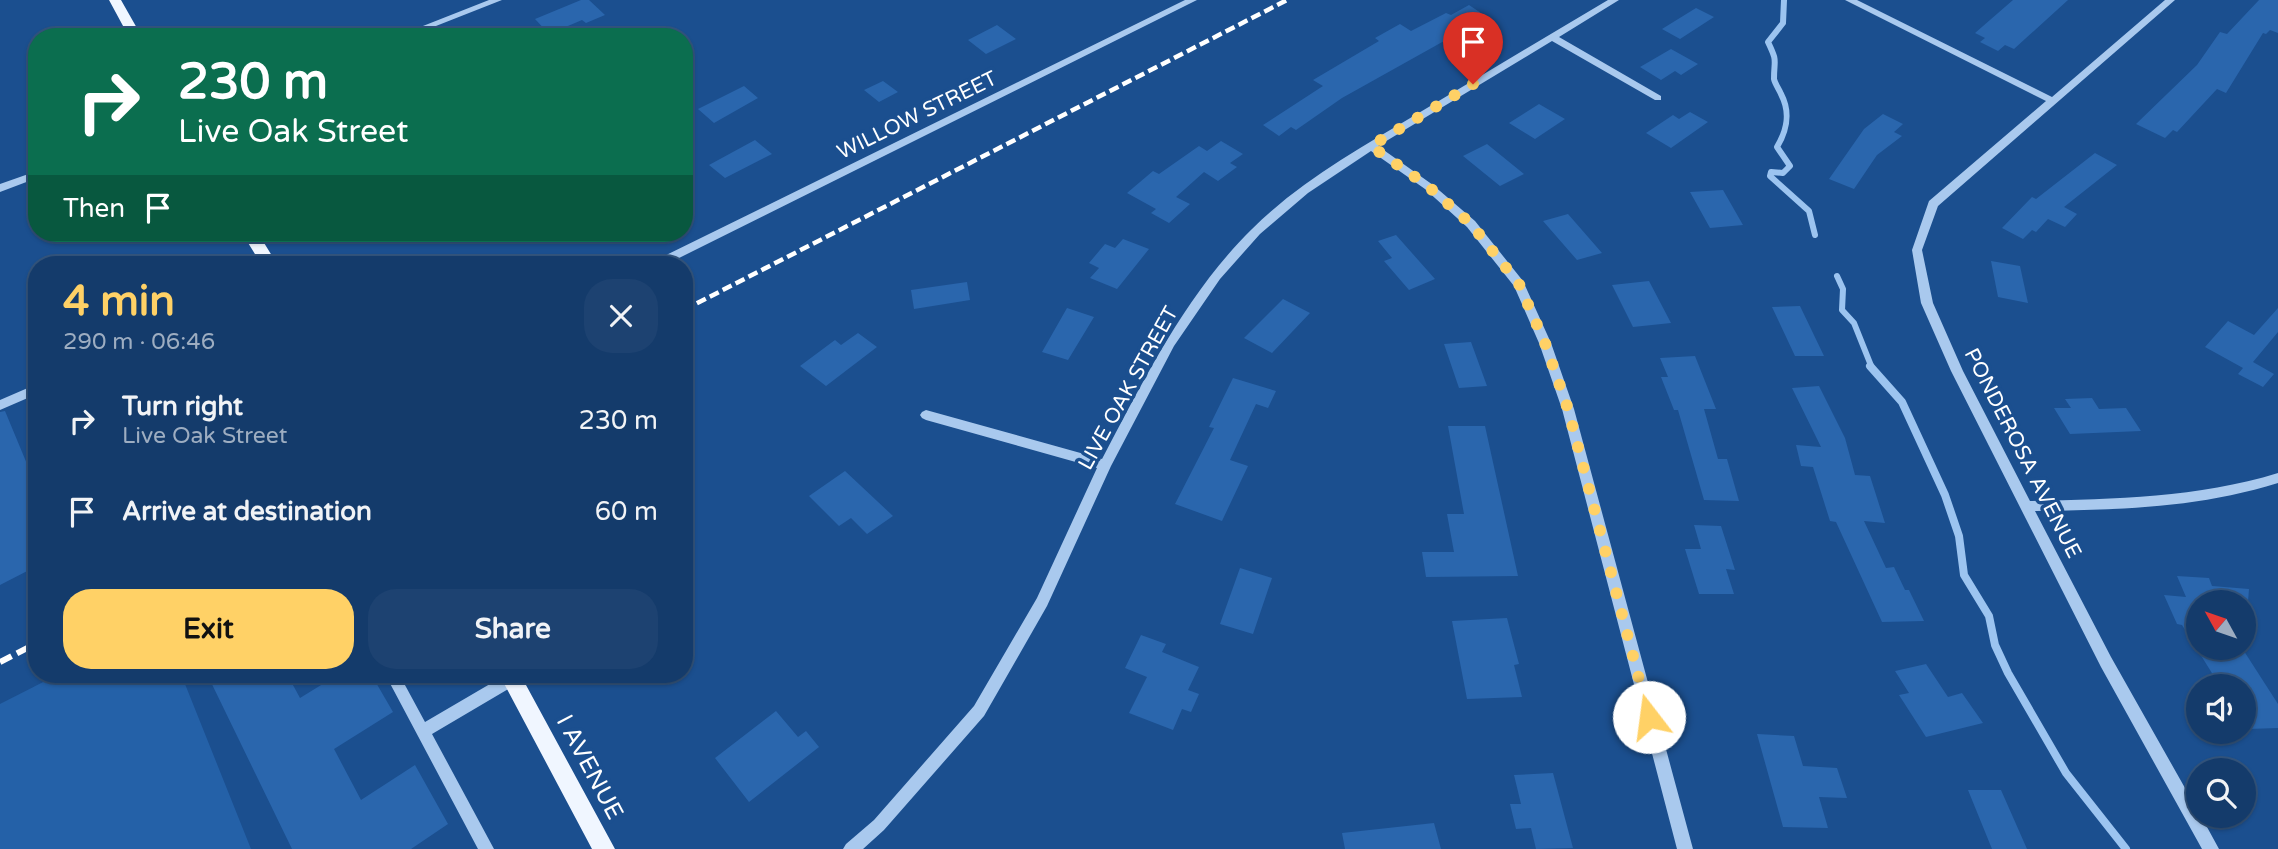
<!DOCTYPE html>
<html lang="en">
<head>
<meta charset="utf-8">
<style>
	:root { --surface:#143b6b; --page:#1d4271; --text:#f1f3f6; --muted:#9dadc1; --line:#33557e; --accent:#ffd166 }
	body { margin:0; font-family:"Varela Round",sans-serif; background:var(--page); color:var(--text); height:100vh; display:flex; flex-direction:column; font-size:26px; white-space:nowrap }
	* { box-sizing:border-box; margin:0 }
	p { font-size:23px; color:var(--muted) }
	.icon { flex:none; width:38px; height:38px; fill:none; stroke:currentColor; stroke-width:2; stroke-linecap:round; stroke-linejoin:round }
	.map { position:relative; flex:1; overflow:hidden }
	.sheet { position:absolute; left:28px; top:256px; width:665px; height:427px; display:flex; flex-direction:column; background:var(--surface); border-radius:28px; box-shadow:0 2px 5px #0004,0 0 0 2px var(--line) }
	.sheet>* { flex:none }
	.guide { position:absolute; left:28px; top:28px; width:665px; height:214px; border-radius:28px; box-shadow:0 2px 5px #0004,0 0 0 2px var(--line); background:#0b6e4f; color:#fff; overflow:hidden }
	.needle { width:46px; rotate:310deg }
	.tools { position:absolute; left:2186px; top:590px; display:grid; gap:14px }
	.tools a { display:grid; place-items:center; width:70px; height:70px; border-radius:50%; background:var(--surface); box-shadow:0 2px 5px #0004,0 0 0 2px var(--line); font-size:35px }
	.pin { position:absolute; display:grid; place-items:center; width:60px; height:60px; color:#fff; margin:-72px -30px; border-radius:50% 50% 50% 0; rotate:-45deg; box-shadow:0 0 7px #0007 }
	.pin .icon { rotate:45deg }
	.me { position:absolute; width:77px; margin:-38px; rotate:345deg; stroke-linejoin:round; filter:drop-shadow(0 0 5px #0008) }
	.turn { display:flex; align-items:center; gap:24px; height:147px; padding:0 35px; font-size:32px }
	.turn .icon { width:91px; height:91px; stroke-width:2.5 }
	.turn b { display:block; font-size:49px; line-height:60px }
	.then { display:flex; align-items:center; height:66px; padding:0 35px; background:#0003; gap:14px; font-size:26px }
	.round { display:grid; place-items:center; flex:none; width:74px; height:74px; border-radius:28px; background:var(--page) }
	.summary { display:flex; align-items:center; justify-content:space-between; height:119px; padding:0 35px }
	h1 { font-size:42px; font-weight:700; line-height:52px; color:var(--accent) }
	.button { display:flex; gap:14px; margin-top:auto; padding:14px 35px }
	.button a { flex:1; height:80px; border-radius:28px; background:var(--accent); color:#111; font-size:28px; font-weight:700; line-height:80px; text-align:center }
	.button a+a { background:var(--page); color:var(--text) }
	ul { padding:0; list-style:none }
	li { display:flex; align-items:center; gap:21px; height:91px; padding:0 35px }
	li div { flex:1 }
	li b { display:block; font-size:26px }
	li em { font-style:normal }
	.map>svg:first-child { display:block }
	.green { fill:#2461a8 }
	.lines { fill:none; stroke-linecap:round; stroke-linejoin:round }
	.stream-far1 { stroke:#9cc4f0; stroke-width:6 }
	.stream { stroke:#9cc4f0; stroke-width:8 }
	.building { fill:#2a66ad }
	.minor { fill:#a9c9ee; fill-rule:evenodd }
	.major { fill:#f0f6ff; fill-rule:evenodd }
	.rail-far1 { stroke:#fff; stroke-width:4.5; stroke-dasharray:10 4.5; stroke-linecap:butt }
	.rail { stroke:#fff; stroke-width:6; stroke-dasharray:13 6; stroke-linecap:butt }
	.route { stroke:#ffd166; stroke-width:12; stroke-dasharray:0 21.6 }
	.labels { text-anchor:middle; stroke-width:7; stroke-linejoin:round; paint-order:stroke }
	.street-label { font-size:21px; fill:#fff; stroke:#1b4f8f }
	.near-street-label { font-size:24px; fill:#fff; stroke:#1b4f8f }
</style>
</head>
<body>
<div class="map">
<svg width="2278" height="849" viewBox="0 0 2278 849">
	<rect width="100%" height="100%" fill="#1b4f8f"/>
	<path class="green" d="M59 674H181L251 849H0V704Z"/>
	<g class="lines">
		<path class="stream-far1" d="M1784 0 1783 23 1768 42C1778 63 1774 58 1774 79 1775 84 1779 89 1781 94 1791 113 1787 130 1777 147L1790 166 1783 173 1771 172 1770 176 1809 211 1815 235
			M1837 276 1843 289 1842 310 1854 323 1872 368"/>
		<path class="stream" d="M1870 366 1902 402 1945 495 1959 536 1964 575 1989 616 1995 645 2008 673 2066 773 2126 849"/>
	</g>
	<path class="building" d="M581 0H589L605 15 586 23 582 20 549 34 535 19Z
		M2013 0H2068L2014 49 2005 45 1998 51 1980 42 1985 38 1975 33Z
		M2259 0H2278V33L2270 30 2266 34 2263 33 2226 93 2217 89 2177 132 2173 130 2165 138 2136 124 2197 65 2220 32 2227 34Z
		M1469 5 1487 17 1342 98 1296 130 1291 127 1279 136 1263 125 1323 86 1313 80 1379 41 1375 38 1400 24 1411 31 1446 13 1451 15Z
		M1696 8 1714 17 1680 39 1662 29Z
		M997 25 1016 39 986 54 968 40Z
		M1671 49 1698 64 1681 75 1675 71 1661 80 1640 67Z
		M883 81 898 92 879 102 864 90Z
		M744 86 758 98 714 123 698 109Z
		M1539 104 1565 119 1535 139 1509 123Z
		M1690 112 1708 122 1671 148 1646 133 1673 115 1679 119Z
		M1883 114 1903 124 1894 132 1902 136 1877 155 1854 189 1829 179 1864 129Z
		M755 140 772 154 725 178 709 165Z
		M1221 141 1243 154 1230 163 1237 167 1218 181 1204 172 1176 197 1190 204 1169 223 1151 213 1156 209 1127 193 1153 171 1159 174 1199 146 1207 151Z
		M1487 144 1524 174 1500 186 1463 156Z
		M2095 153 2117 165 2064 207 2077 214 2065 227 2048 219 2036 232 2032 230 2023 239 2002 228 2032 197 2036 199Z
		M1723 190 1743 225 1710 228 1690 192Z
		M1568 214 1602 253 1577 260 1543 221Z
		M1396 235 1435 279 1409 290 1384 261 1392 258 1378 241Z
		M1123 239 1149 249 1117 289 1090 278 1099 268 1089 263 1105 244 1115 248Z
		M1991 261 2020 266 2028 303 1998 297Z
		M1649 281 1671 323 1633 327 1612 285Z
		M967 282 970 300 914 309 911 290Z
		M1283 299 1310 313 1272 353 1244 338Z
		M1800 306 1824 356H1795L1772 307Z
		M1067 308 1094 317 1068 360 1042 352Z
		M2278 308V332L2253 362 2274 374 2263 387 2238 374 2243 368 2205 347 2228 321 2254 335Z
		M858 333 877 347 826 386 800 366 835 340 841 345Z
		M1471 342 1487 386 1459 388 1444 344Z
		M1695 356 1716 409H1704L1718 459H1727L1739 501 1704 500 1678 410H1674L1661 377H1668L1660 358Z
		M1233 378 1276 391 1268 408 1256 404 1230 460 1248 466 1222 521 1175 504 1214 428 1209 427Z
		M1819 386 1845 438 1855 475 1870 476 1885 523 1864 521 1886 568 1894 567 1905 590H1909L1924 621 1882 622 1836 522 1830 521 1813 467 1801 466 1796 445 1821 447 1792 388Z
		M2092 398 2099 409 2126 408 2141 431 2070 434 2054 408H2071L2065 399Z
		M5 411 37 488V566L0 585V412Z
		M1448 426H1485L1518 576 1426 577 1422 552H1454L1447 514H1464Z
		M845 471 893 516 867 534 851 518 839 526 809 496Z
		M1694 525 1721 526 1735 570 1726 569 1734 594H1699L1685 549H1701Z
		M1240 568 1272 578 1253 634 1220 624Z
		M2177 576 2209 578 2212 586 2249 589 2248 602H2198V650L2242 648 2278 704V728L2248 729 2244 723V686H2220L2182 625 2177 624 2164 595 2186 597Z
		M1507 618 1519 664 1514 665 1522 697 1467 699 1452 621Z
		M1141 635 1166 644 1162 652 1199 667 1188 690 1199 694 1191 712 1182 709 1173 730 1129 713 1147 677 1125 668Z
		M1926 664 1948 697 1962 693 1983 723 1926 737 1899 695 1909 693 1895 671Z
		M207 674H287L300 698 339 674H371L393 712 334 749 361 800 415 765 448 824 411 849H292Z
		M776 711 798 737 806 731 819 747 749 802 715 758Z
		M1757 734 1794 736 1803 766 1837 768 1847 798 1819 797 1828 828 1783 827Z
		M1553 773 1573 848 1536 849 1531 828 1516 829 1510 804H1521L1514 775Z
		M1968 790H2001L2027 849H1992Z
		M1434 823 1441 849H1345L1342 833Z"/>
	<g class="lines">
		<path class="minor" d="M489 0H502L408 37H395Z
			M1185 0H1197L667 264H652L654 261Z
			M1608 0H1619L1559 37 1661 96V100H1655L1552 41 1378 146 1433 185 1475 221 1523 281 1551 343 1574 409 1693 849H1677L1562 409 1539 343 1514 286 1467 227 1425 189 1371 151 1308 193 1260 234 1220 279 1174 346 1111 466 1047 606 984 716 884 830 863 849H843L846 844 874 820 974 706 1037 598 1097 468 926 420 922 418 920 415 922 412 926 410 1102 459C1145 378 1186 294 1252 229 1299 182 1360 148 1417 114 1480 76 1544 38 1608 0Z
			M1845 0H1857L2052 97 2165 0H2175L1938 206 1922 250 1933 303 1963 371 2030 501C2114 499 2197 498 2278 473V483C2198 508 2118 510 2035 511L2111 657 2198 811V816H2201L2219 849H2202L2101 667 1951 371 1921 303 1912 250 1929 201 2046 101Z
			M37 171V178L0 192V184Z
			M37 384V394L0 410V400Z
			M385 674H399L425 722 507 674H517L519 679 517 684 432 734 494 849H478Z"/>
		<path class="major" d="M109 0H121L142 37H129Z
			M242 233H258L277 264H261Z
			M499 674H520L615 849H592Z"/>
		<path class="rail-far1" d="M684 310 1287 0"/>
		<path class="rail" d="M0 662 37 643"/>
	</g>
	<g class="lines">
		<path class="route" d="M1473 84 1371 146 1429 187 1471 224 1519 284 1545 343 1568 409 1649 717"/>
	</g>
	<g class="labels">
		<g class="street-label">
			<text transform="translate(917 115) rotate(-26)" y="7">WILLOW STREET</text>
			<text transform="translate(1128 388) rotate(-61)" y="7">LIVE OAK STREET</text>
			<text transform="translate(2023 453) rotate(63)" y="7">PONDEROSA AVENUE</text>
		</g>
		<g class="near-street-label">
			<text transform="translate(590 767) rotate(62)" y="8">I AVENUE</text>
		</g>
	</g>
</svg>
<div class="tools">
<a><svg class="needle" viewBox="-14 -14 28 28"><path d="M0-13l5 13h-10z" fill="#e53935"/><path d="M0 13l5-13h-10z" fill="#9dadc1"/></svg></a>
<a><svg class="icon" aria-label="sound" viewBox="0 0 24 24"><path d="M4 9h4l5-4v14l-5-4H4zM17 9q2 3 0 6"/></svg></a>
<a><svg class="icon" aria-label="search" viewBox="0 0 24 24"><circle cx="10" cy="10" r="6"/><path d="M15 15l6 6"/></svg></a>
</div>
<div class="pin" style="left:1473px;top:84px;background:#d93025"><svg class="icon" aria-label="arrive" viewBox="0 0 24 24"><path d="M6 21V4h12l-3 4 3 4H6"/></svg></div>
<svg class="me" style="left:1649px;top:717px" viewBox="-20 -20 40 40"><circle r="19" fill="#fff"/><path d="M0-13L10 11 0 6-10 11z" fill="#ffd166"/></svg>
<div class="guide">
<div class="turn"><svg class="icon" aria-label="right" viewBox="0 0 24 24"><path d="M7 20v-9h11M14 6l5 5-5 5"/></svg><div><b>230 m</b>Live Oak Street</div></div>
<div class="then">Then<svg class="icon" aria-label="arrive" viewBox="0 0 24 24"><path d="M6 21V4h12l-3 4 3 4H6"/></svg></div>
</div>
<section class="sheet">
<div class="summary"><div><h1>4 min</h1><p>290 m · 06:46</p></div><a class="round"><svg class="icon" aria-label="close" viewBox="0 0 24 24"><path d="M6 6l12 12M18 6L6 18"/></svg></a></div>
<ul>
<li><svg class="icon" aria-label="right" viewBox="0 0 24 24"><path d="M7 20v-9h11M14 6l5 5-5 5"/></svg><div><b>Turn right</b><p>Live Oak Street</p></div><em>230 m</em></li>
<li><svg class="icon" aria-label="arrive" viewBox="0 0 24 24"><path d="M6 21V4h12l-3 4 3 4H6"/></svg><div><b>Arrive at destination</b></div><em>60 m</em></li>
</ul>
<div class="button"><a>Exit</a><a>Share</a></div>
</section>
</div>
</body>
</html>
